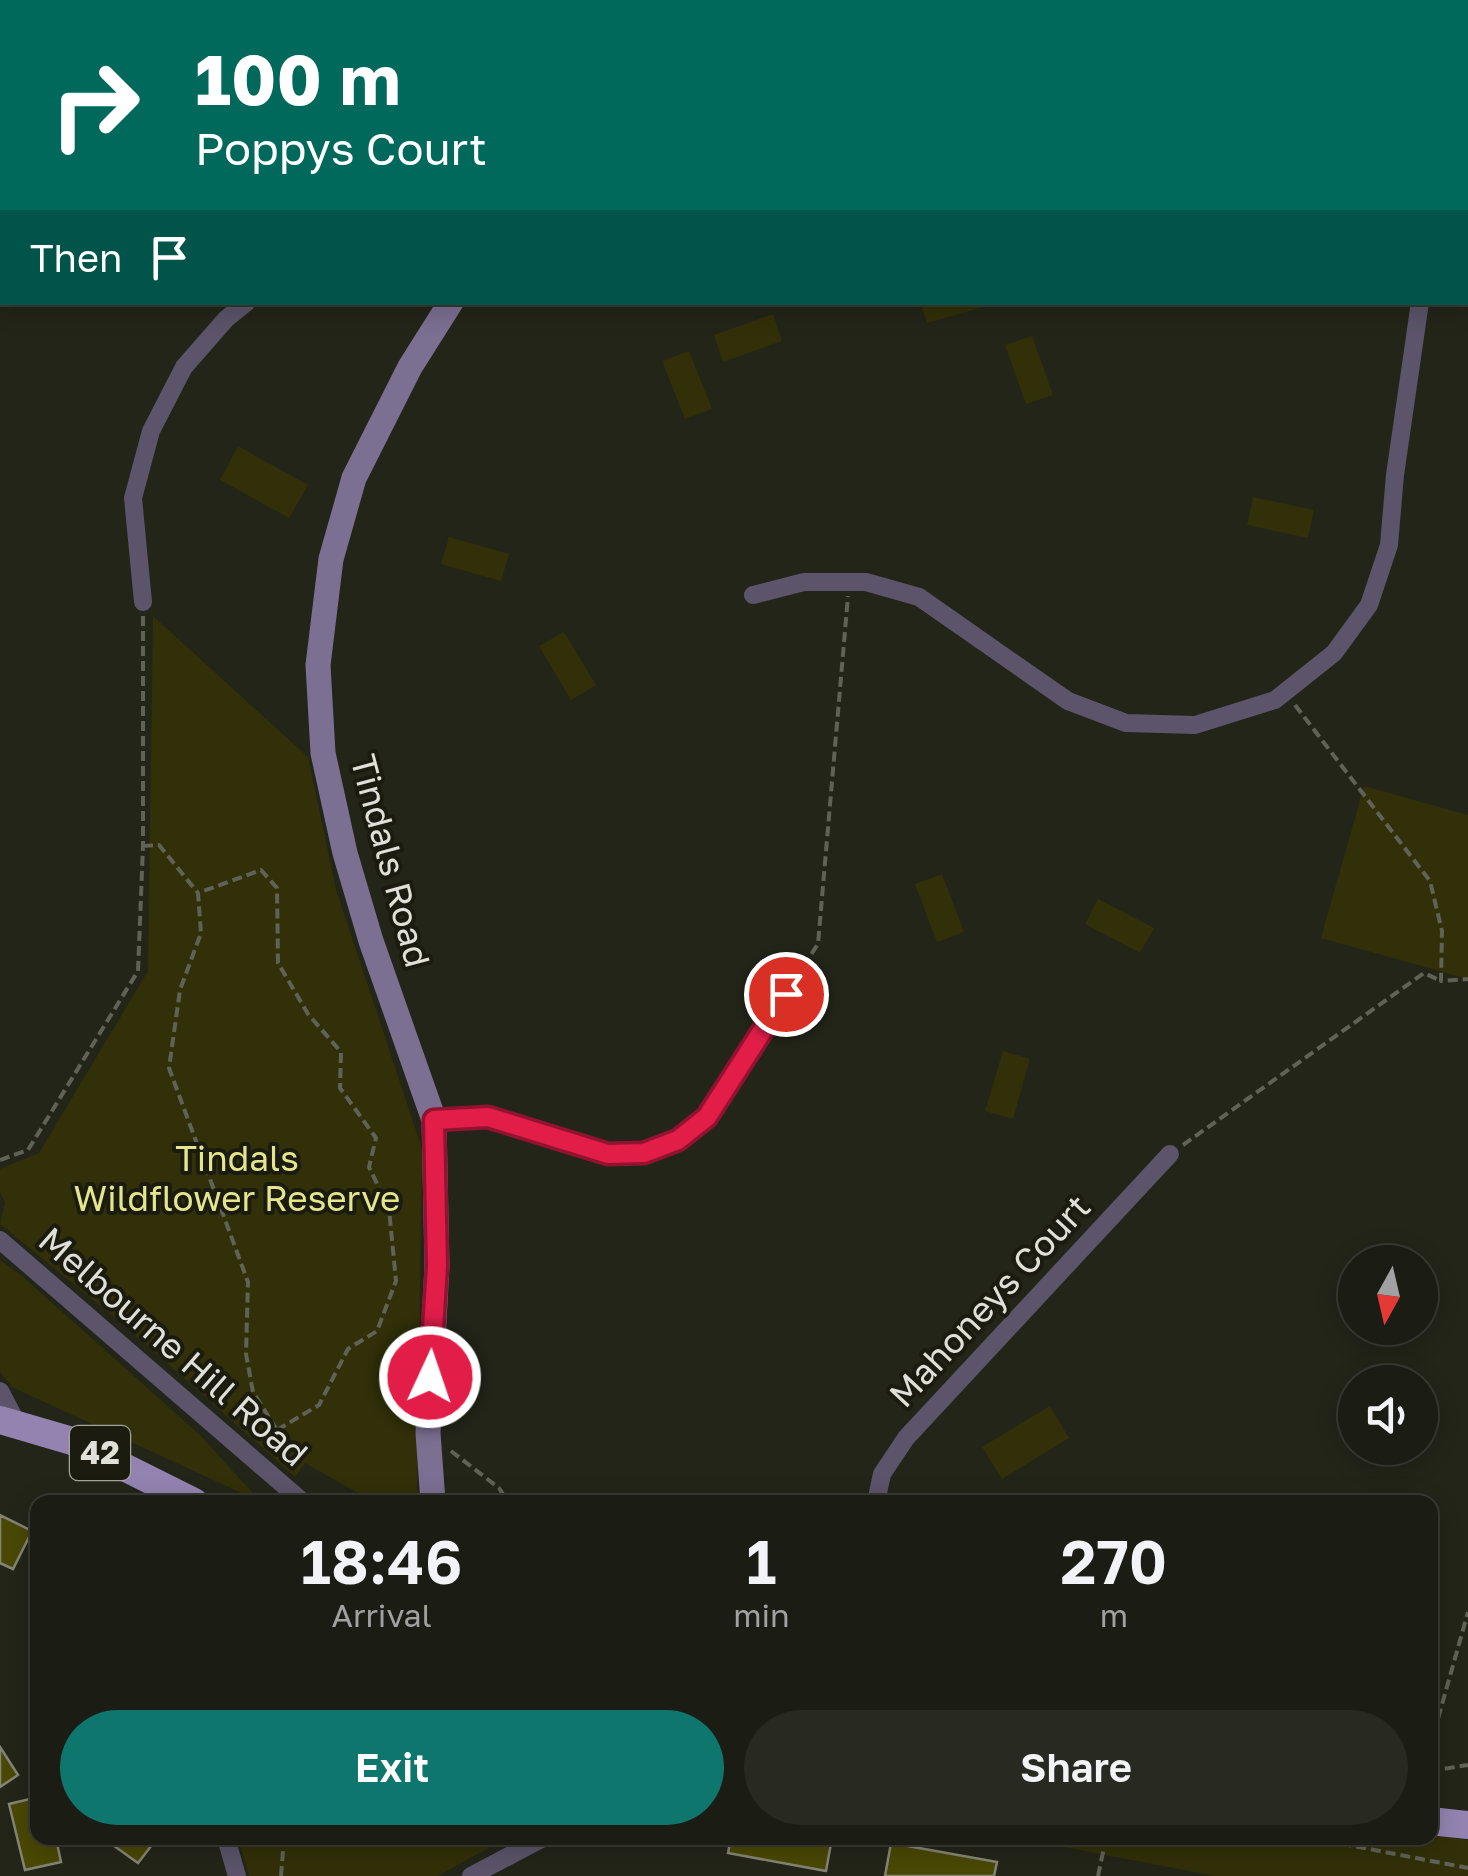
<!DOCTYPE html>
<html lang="en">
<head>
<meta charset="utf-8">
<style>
	:root { --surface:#1b1c13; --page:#282921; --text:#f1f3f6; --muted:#a0a1a0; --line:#393a33; --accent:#0f766e }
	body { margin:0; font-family:"Golos Text",sans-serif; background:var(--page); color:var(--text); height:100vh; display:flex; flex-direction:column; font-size:38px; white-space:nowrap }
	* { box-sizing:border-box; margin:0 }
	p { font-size:32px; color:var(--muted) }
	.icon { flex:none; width:55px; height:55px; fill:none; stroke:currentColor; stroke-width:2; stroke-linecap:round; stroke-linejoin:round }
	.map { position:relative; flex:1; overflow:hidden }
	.side { position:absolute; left:30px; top:1495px; width:1408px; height:350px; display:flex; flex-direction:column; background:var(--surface); border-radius:20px; box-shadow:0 5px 25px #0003,0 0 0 2px var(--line) }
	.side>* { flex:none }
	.hud { position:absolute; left:0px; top:0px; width:1470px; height:305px; box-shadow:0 5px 25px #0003,0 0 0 2px var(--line); background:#00695c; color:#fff; overflow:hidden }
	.needle { width:65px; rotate:188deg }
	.buttons { position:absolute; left:1338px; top:1245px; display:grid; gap:20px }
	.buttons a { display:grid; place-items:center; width:100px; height:100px; border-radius:50%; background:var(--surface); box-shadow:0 5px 25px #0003,0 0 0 2px var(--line); font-size:50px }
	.pin { position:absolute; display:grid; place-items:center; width:85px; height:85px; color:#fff; margin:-42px; border:5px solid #fff; border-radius:50%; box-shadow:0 2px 10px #0007 }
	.me { position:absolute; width:110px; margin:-55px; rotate:3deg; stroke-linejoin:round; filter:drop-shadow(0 0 8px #0008) }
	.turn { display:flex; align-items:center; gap:35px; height:210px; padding:0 30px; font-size:45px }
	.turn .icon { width:130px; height:130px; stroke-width:2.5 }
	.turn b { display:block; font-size:70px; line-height:85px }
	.then { display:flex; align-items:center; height:95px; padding:0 30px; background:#0003; gap:20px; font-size:38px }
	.eta { display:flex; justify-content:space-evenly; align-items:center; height:170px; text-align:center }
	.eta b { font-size:60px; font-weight:600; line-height:70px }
	.action { display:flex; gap:20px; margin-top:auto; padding:20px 30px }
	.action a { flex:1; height:115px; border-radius:60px; background:var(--accent); color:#fff; font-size:40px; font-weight:600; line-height:115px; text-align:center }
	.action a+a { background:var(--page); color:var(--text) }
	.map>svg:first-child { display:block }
	.green { fill:#313008 }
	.building { fill:#494804; stroke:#848476; stroke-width:2.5 }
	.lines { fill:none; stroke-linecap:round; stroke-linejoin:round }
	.path { stroke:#616257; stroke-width:4; stroke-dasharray:10 5; stroke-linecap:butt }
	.street { stroke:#5b546a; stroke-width:18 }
	.secondary { stroke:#7b6f92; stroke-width:25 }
	.primary { stroke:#9383b1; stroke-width:28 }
	.route-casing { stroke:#92132f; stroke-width:25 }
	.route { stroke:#e11d48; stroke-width:18 }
	.labels { text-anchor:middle; stroke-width:8; stroke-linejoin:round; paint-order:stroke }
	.shield { fill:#1b1b10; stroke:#a4a59c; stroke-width:2.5 }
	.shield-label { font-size:32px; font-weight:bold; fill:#dfe0d8 }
	.street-label { font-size:35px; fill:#dfe0d8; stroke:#1b1b10 }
	.park-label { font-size:35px; fill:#e5e68c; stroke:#1b1b10 }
</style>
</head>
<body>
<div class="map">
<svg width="1468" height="1876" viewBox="0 0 1468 1876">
	<rect width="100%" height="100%" fill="#242519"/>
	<path class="green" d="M921 303H986L987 306 927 323Z
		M773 314 782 341 723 362 714 335Z
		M1032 336 1053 395 1026 404 1005 345Z
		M689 351 712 409 685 419 662 361Z
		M238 446 308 485 289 518 220 480Z
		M1253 497 1314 510 1308 538 1247 525Z
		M449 537 509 554 501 581 441 564Z
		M153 616 308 757 336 889 422 1149 417 1502H354L360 1494 305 1463 295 1477 124 1325 0 1224 5 1202 0 1192V1169L39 1153 148 971Z
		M564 632 596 685 571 700 539 646Z
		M1364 786 1468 815V979L1321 938Z
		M942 874 964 932 937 942 915 884Z
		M1098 899 1154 928 1140 953 1085 924Z
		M1003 1051 1030 1059 1013 1119 985 1111Z
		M0 1260 22 1276 201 1436 261 1502 12 1387 0 1372Z
		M1050 1406 1069 1438 1002 1479 982 1447Z
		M1430 1834 1468 1840V1876H1215L1017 1838H1430Z
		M238 1838H506L438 1876H249Z"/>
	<path class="building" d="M0 1515 32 1531 13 1569 0 1563Z
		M0 1747 18 1775 0 1787Z
		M38 1797V1838H56L61 1862 25 1870 9 1804Z
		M103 1838H151L155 1841 138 1863Z
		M731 1838H832L826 1871 728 1853Z
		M891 1843 997 1862 994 1876H885Z"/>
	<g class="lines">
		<path class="path" d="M1295 705 1430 881 1442 931 1441 981 1468 979
			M143 846 159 845 198 893
			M795 979 818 944 848 596
			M1183 1145 1424 973 1441 981
			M0 1160 28 1150 138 971 143 846V616
			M277 1430 253 1392 246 1354 248 1282 169 1068 180 990 201 933 198 893 261 870 277 888 278 963 308 1014 341 1052 340 1088 376 1138 369 1167 389 1209 396 1281 377 1331 348 1349 319 1405 277 1430 289 1465
			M451 1451 499 1488 508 1502
			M117 1498 119 1502
			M1430 1747 1468 1612
			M1430 1771 1468 1765
			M1312 1838 1468 1868
			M281 1876 284 1838
			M1098 1876 1106 1838"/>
		<path class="street" d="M1176 0 1184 2
			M1272 2 1273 0
			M0 145 2 146
			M753 595 804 582H866L919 597 1068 701 1126 723 1195 725 1275 700 1334 653 1369 605 1389 545 1395 475 1420 302
			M143 602 133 498 151 431 184 367 226 319 247 302
			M434 1120 488 1117 608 1154 645 1153 678 1141 707 1117 786 994
			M0 1240 303 1502
			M0 1391 17 1423
			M876 1502 882 1474 906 1438 1170 1154
			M226 1838 237 1876
			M471 1876 543 1838"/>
		<path class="secondary" d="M755 2 757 0
			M433 1502 428 1433 437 1266 434 1120 371 941 345 853 323 753 318 665 331 559 354 478 410 367 451 302"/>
		<path class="primary" d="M0 1420 72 1441 194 1502
			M1430 1821 1468 1825"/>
	</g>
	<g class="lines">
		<g class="route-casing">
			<path id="route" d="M430 1377 437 1266 434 1120 488 1117 608 1154 644 1153 678 1140 707 1117 786 994"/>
		</g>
		<use href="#route" class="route"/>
	</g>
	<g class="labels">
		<rect class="shield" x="70" y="1426" width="60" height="54" rx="8"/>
		<g class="shield-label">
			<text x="100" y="1464">42</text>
		</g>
		<g class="street-label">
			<text transform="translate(390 861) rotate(75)" y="12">Tindals Road</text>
			<text transform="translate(990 1301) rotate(-47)" y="12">Mahoneys Court</text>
			<text transform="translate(173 1347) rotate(41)" y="12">Melbourne Hill Road</text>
		</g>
		<g class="park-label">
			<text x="237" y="1171">Tindals<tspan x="237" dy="40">Wildflower Reserve</tspan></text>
		</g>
	</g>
</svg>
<div class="buttons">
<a><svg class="needle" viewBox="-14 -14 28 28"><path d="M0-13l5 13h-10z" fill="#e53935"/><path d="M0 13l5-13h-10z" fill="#a0a1a0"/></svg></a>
<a><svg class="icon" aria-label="sound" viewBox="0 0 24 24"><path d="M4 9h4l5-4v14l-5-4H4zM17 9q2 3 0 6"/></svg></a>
</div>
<div class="pin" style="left:786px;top:994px;background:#d93025"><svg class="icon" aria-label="arrive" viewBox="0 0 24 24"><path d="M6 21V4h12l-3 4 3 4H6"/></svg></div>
<svg class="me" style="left:430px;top:1377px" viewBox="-20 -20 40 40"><circle r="17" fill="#e11d48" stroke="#fff" stroke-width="3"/><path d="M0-11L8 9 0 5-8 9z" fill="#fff"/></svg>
<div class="hud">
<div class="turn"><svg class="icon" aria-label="right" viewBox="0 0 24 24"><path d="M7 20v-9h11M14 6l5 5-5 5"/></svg><div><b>100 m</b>Poppys Court</div></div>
<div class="then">Then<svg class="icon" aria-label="arrive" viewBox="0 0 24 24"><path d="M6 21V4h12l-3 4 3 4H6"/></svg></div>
</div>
<section class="side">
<div class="eta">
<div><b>18:46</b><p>Arrival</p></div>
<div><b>1</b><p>min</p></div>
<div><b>270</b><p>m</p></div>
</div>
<div class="action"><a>Exit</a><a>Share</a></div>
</section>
</div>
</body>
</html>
